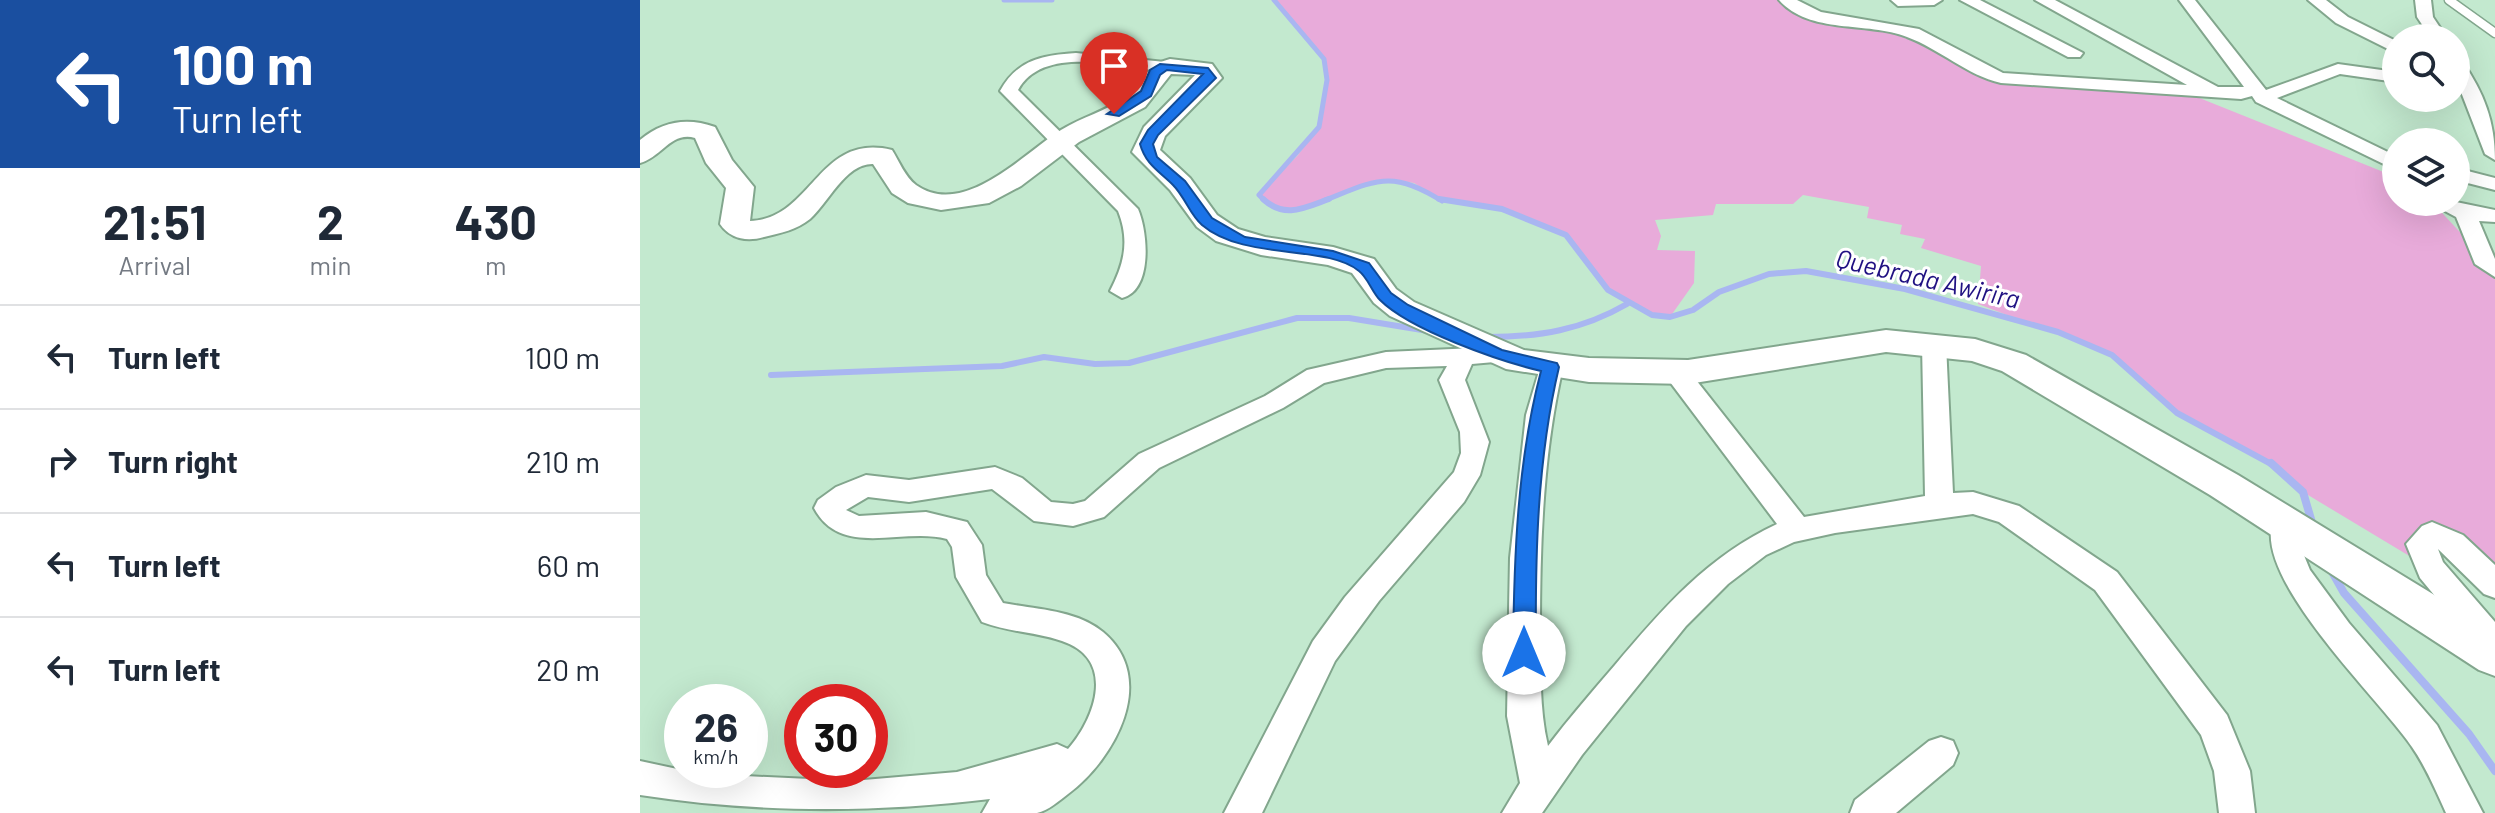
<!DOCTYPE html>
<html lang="en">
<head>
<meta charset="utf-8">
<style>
	:root { --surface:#fff; --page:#f6f6f7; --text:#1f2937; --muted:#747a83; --line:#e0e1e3 }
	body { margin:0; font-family:Barlow,sans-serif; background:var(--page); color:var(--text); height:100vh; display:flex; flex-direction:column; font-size:30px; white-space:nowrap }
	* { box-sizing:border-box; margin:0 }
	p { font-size:26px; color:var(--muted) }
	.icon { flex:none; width:44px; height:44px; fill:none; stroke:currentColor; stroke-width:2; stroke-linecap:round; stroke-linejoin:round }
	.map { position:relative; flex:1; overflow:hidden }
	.details { display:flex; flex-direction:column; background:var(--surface); width:640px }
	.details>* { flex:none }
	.top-card { background:#1a4fa0; color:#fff; overflow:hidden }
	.buttons { position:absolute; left:1742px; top:24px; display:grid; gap:16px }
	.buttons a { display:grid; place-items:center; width:88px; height:88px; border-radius:50%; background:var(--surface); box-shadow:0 8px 32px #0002; font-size:40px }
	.speed { position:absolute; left:24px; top:684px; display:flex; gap:16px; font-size:40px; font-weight:700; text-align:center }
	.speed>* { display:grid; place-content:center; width:104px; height:104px; border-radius:50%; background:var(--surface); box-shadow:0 8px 32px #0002; line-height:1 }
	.speed small { font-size:20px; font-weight:400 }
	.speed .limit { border:12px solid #d22; background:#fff; color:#111 }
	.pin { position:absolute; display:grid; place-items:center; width:68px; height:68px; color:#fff; margin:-82px -34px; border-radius:50% 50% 50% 0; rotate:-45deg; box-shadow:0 0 8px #0007 }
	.pin .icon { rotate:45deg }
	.me { position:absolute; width:88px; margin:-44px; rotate:0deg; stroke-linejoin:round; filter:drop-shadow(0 0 6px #0008) }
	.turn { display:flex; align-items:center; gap:28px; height:168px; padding:0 40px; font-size:36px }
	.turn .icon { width:104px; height:104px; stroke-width:2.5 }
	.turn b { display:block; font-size:56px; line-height:68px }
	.eta { display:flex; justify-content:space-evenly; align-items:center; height:136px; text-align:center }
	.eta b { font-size:48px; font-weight:700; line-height:56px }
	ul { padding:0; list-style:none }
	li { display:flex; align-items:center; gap:24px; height:104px; padding:0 40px; border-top:2px solid var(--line) }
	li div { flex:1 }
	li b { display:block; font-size:30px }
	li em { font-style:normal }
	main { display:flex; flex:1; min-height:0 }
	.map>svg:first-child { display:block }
	.green { fill:#e8abda }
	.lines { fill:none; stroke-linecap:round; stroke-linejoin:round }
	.stream-far2 { stroke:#a9b6f1; stroke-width:5 }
	.stream-far1 { stroke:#a9b6f1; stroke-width:6 }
	.stream { stroke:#a9b6f1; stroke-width:8 }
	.lane-casing { stroke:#82a68d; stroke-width:11 }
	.street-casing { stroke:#82a68d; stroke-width:4 }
	.secondary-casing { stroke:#82a68d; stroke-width:4 }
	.lane { stroke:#fff; stroke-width:8 }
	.street { fill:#fff; fill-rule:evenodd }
	.secondary { fill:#fff; fill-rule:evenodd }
	.route { fill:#1a73e8; stroke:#114b97; stroke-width:2 }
	.labels { text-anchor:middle; stroke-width:6; stroke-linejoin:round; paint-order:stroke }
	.water-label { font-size:26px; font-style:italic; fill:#201182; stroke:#fff }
</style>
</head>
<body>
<main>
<section class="details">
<div class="top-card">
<div class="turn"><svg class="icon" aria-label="left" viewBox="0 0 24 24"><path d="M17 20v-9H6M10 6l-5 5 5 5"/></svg><div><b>100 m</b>Turn left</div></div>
</div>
<div class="eta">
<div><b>21:51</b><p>Arrival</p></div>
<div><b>2</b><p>min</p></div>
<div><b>430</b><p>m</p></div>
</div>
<ul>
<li><svg class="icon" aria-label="left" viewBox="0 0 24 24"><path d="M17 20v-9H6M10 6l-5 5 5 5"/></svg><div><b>Turn left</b></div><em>100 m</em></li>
<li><svg class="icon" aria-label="right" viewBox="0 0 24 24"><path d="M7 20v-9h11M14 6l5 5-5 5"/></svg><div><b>Turn right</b></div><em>210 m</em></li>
<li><svg class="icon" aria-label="left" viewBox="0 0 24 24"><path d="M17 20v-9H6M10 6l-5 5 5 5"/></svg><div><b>Turn left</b></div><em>60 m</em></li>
<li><svg class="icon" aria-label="left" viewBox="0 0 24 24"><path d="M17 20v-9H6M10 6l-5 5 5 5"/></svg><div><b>Turn left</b></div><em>20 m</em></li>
</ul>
</section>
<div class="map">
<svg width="1855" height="813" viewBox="0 0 1855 813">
	<rect width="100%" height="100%" fill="#c3e9cf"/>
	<path class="green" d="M634 0H1147L1168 10 1259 29 1341 73 1547 93 1756 177V202H1792L1855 270V585L1792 534 1791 569 1663 492 1628 460 1537 413 1472 355 1338 304 1341 266 1281 248 1285 239 1260 234 1262 225 1227 218 1229 207 1163 195 1153 204H1076L1073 215 1015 220 1021 236 1017 250 1055 251 1054 283 1030 317 1011 315 968 290 926 235 862 209 803 201 774 183 751 179 729 183 654 212 634 209 619 195 658 155 679 127 687 80 684 59Z"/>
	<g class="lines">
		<path class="stream-far2" d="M364 0H412
			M625 201 619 195 679 127 687 80 684 59 634 0
			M683 201C737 180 751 169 802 201"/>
		<path class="stream-far1" d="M623 199C645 219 664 208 689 199
			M799 199 862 209 926 235 968 290 1012 315 1030 317 1053 310 1079 292 1129 274 1166 271 1265 289 1418 332 1472 355 1537 413 1633 465
			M848 337C899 337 942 330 987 304
			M131 375 362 366 404 357 455 364 489 363 657 318H709L788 331"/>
		<path class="stream" d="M1631 463 1663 492 1673 526
			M1691 570 1704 593 1829 734 1855 771"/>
		<g class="lane-casing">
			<path id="lane" d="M1809 0 1855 33"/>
		</g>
		<g class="street-casing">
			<path id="street" d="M1139 0H1157L1181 12 1279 29 1363 73 1547 85 1395 0H1415L1578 87H1604L1539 0H1555L1626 90 1698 64 1756 72V82L1700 74 1637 98 1756 156V170L1616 102 1612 96 1601 99 1361 83C1326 75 1300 49 1267 37 1227 21 1170 35 1139 0Z
				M1251 0H1302L1294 5 1258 6Z
				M1320 0H1340L1443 53 1440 57H1428Z
				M1668 0H1686L1708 17 1756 41V53L1696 23Z
				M1775 0H1791L1793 17 1807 38H1791L1777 17Z
				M436 53 525 62 534 67 525 72C483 67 403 44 378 90L498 209C508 232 513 290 482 298L470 291C484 264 490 241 478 211L360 91C377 60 402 55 436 53Z
				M1816 60 1822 61C1844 93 1855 121 1855 160L1845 154 1816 79Z
				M1816 168 1855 178V190L1816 180Z
				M1788 202H1816L1855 210V222L1839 221 1855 259V277L1835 264 1816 217Z
				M1294 336 1306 344 1313 493 1333 492 1379 506 1477 572 1587 715 1610 771 1615 813H1579L1574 771 1561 735 1455 590 1359 522 1333 514 1195 533 1154 542 1126 555 1088 584 1046 626 942 755 902 813H862L880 783 867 716 870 558 886 415 902 361H920L923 367C903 453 900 542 900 630 901 669 899 708 908 746 929 718 952 692 975 665 1023 608 1068 556 1137 524L1027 378 1023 372 1027 366H1045L1164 517 1285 496 1282 344Z
				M857 347 866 349 869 355 866 361 832 364 825 380 849 442 840 475 824 502 739 601 695 661 622 813H584L673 641 705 597 814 472 821 453 820 432 799 380 807 366 746 368 684 383 643 408 519 468 464 517 433 526 394 521 352 489 269 502 228 497 206 510 219 516 286 512 327 522 342 545 346 575 363 603C395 609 437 610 463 632 519 679 475 759 428 794 420 800 408 811 397 813 381 813 359 813 342 813L350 799C236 813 115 813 0 795V761L42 770 105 776 212 781 317 772 417 744 428 749C456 717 476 659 422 641 396 632 368 632 342 622L316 577 312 547 307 539C262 527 201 559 174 508L178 500 196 487 226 475 269 480 355 467 382 478 411 502 433 504 445 501 499 454 625 396 667 370 746 352Z
				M1645 513 1655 516 1659 524 1661 548 1670 570 1709 623 1797 725 1843 813H1806C1796 791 1786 767 1772 747 1741 700 1605 573 1635 516Z
				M1792 522 1823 535 1855 565V598L1844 594 1798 549 1803 562 1855 622V659L1844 655 1780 578 1766 544 1782 526Z
				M1301 737 1313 741 1318 753 1313 765 1256 813H1210L1215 800 1289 741Z"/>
		</g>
		<g class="secondary-casing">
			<path id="secondary" d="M530 59 572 64 582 78 525 136 520 150 550 178 577 215 598 229 625 237 693 247 734 259 756 289 774 302 884 350 949 358 1048 360 1246 330 1335 339 1386 355 1598 475 1855 632V676L1839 670 1570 495 1362 371 1332 361 1246 352 1048 384 949 382 866 369 750 316 734 303 712 273 688 265 621 255 576 241 557 227 530 190 492 152 504 127 555 75 531 74 505 107 439 142 381 186 349 203 301 210 268 203 252 193 233 164C206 163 188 203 170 219 156 230 141 233 124 237 107 242 90 239 80 224L86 188 66 163 55 138C31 131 21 158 0 163V140C23 121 47 117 75 127L92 160 114 187 110 221C173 219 178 132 252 150 259 161 265 177 276 185 324 219 384 153 421 130 442 117 466 111 486 97 507 82 502 66 530 59Z"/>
		</g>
		<use href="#lane" class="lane"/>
		<use href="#street" class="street"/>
		<use href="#secondary" class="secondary"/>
	</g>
	<path class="route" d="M520 64 568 68 576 78 518 135 513 144 517 157 545 181 572 218 605 237 693 251 729 263 751 293 768 305 862 350 917 363 919 367C897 460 895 557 896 653L892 660 884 663 876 660 873 653C874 558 877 462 901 371 859 361 770 330 740 300 732 292 728 278 719 271 687 244 604 261 562 225 550 215 545 197 533 185 519 171 506 165 500 144L508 130 563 74 527 70 520 75 511 96 479 116 467 114 501 91 510 70Z"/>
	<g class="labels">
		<g class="water-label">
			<text transform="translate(1288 279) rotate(13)" y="9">Quebrada Awirira</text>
		</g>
	</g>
</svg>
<div class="buttons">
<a><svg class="icon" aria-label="search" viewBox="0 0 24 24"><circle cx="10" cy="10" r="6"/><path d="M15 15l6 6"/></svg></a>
<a><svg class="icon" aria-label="layers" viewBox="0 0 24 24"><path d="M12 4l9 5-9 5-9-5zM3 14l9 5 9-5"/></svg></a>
</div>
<div class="speed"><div>26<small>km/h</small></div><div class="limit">30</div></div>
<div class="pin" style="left:474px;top:114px;background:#d93025"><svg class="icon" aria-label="arrive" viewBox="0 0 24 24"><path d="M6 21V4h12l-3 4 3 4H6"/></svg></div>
<svg class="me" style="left:884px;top:653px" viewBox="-20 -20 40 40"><circle r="19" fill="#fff"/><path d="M0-13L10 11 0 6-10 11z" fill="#1a73e8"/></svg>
</div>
</main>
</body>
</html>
